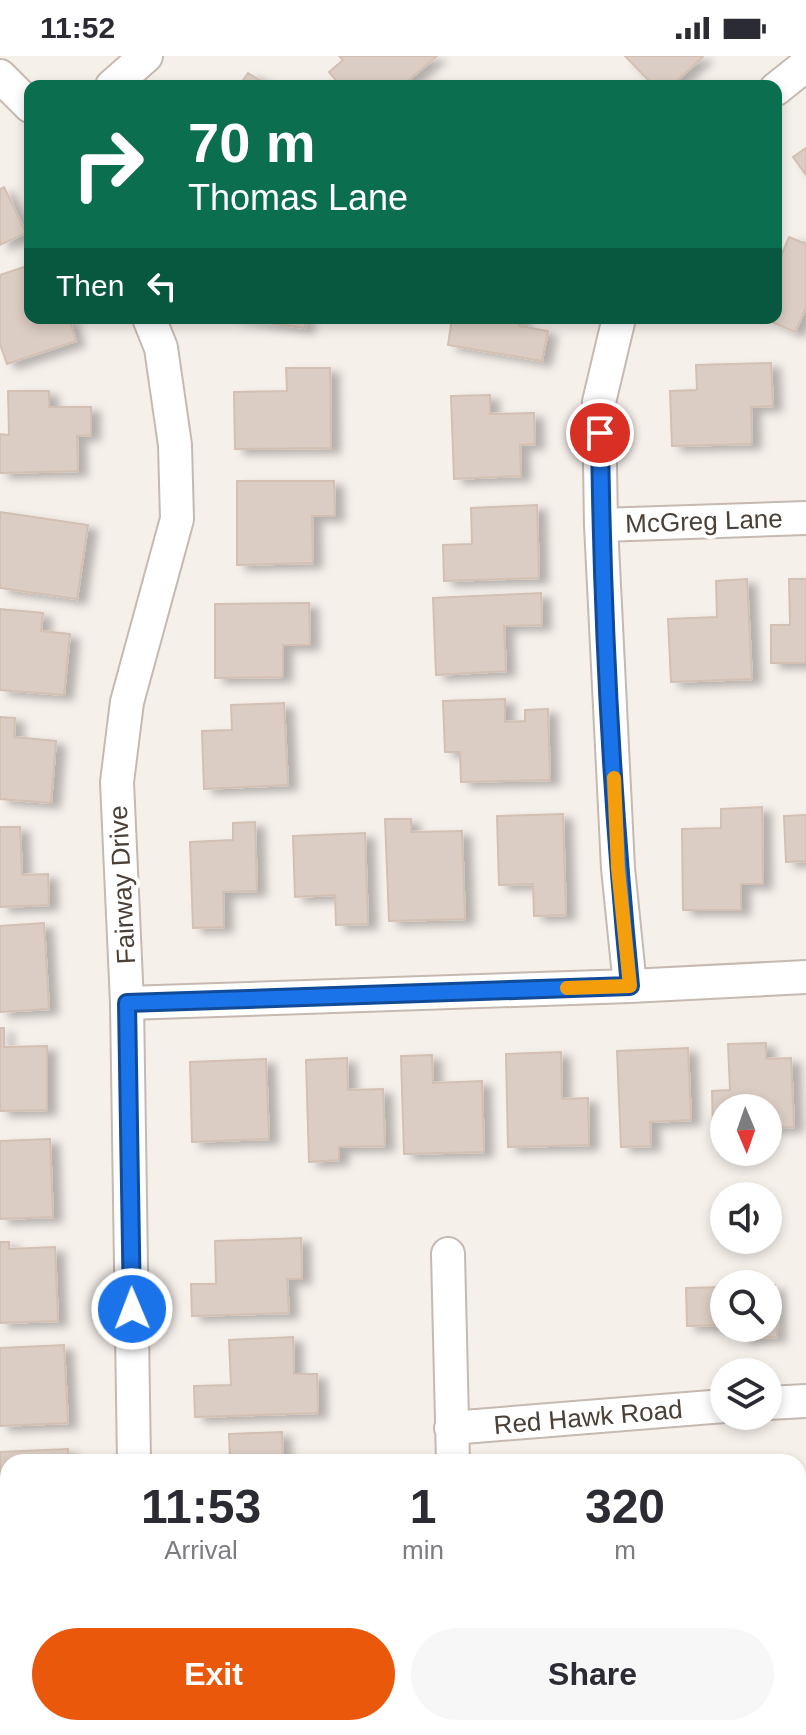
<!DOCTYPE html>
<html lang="en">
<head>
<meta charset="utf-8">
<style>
	:root { --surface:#fff; --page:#f7f7f7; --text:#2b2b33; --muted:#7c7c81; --accent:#ea580c }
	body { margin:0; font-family:Arial,sans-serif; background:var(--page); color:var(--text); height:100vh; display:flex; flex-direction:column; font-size:30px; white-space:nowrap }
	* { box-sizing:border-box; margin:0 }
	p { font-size:26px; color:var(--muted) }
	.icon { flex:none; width:44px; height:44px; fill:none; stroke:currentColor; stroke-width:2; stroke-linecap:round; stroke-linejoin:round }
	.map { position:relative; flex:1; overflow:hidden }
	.panel { position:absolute; left:0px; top:1398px; width:806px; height:282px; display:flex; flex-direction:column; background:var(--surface); border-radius:24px 24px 0 0; box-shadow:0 4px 12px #0003 }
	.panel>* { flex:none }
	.banner { position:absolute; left:24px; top:24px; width:758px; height:244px; border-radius:16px; box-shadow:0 4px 12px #0003; background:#0b6e4f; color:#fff; overflow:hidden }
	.needle { width:52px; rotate:178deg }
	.fabs { position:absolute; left:710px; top:1038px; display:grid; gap:16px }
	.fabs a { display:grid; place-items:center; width:72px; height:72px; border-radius:50%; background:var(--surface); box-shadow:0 4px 12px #0003; font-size:40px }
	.pin { position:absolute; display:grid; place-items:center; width:68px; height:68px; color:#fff; margin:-34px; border:4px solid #fff; border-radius:50%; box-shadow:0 2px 8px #0007 }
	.me { position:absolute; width:88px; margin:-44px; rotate:359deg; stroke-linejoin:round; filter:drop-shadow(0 0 6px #0008) }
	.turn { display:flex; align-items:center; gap:28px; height:168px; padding:0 32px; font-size:36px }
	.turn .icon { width:104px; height:104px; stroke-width:2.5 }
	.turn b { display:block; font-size:56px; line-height:68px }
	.then { display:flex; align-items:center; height:76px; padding:0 32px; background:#0003; gap:16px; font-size:30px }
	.eta { display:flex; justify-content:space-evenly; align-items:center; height:136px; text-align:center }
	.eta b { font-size:48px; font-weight:600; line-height:56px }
	.action { display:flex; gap:16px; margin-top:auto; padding:16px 32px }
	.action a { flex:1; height:92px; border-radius:48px; background:var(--accent); color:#fff; font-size:32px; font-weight:600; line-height:92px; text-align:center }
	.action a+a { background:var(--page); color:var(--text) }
	.status { display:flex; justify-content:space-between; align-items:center; height:56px; padding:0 40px; background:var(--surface); direction:ltr }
	.status svg { height:22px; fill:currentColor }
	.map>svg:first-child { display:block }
	.building { fill:#dbcdc3; stroke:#d3c0b2; stroke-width:2; filter:url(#shadow) }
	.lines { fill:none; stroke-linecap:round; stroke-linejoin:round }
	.minor-casing { stroke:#c5b9b0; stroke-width:36 }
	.minor { stroke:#fff; stroke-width:32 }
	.route-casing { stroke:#114b97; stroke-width:20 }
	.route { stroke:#1a73e8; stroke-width:14 }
	.slow { stroke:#f59e0b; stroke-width:14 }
	.labels { text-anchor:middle; stroke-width:8; stroke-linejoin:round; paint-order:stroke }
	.street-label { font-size:26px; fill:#4b4038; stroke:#fff }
</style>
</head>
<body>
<div class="status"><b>11:52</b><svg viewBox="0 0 49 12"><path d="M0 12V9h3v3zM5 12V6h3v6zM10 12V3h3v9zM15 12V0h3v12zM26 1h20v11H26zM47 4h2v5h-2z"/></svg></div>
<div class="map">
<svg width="806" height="1679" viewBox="0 0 806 1679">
	<defs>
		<filter id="shadow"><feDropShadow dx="9" dy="5" stdDeviation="4" flood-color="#0004"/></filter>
	</defs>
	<rect width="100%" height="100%" fill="#f6f0eb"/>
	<path class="building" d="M339 0H437L402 30H341L329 16 343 4Z
		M625 0H702L703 1 671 30H654Z
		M248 17 269 30H239Z
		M806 92V119L793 101Z
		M4 131 26 177 0 189V133Z
		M789 181 806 188V252L795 276 763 262H776V197L781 200Z
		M24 211 30 227V262H69L76 285 7 308 0 288V219Z
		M232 262H306L305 272Z
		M452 262H521L519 270 548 275 542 305 448 289Z
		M771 307 773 350 751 351 752 388 672 390 670 335 697 334 696 309Z
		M286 312H330L331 392 235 393 234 336 287 335Z
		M8 335H49V351H91V379L77 380 78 415 0 417V378L9 379Z
		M490 339V358L534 357 535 388 520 389 521 420 454 423 451 340Z
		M237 425H334L335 460H312L313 507 237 509Z
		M537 449 539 522 444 525 443 489 472 488 471 452Z
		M0 456 88 469 77 543 0 532Z
		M747 523 752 623 671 626 668 563 717 561 716 525Z
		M789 523H806V607H771V569H790Z
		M541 537 542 569 504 570 506 615 436 619 433 542Z
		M309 547 310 589H283V621L215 622V548Z
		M0 553 43 557 41 575 70 578 64 639 0 634Z
		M505 643V666L525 665V654L548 653 550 724 461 726 460 696H445L443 645Z
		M284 647 288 729 204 733 202 675 232 674 231 649Z
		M0 661 15 662 14 681 56 685 51 747 0 743Z
		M762 751 763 828H741V854H683L682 773 721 772V753Z
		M563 758 566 859 534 860 533 828 499 829 497 760Z
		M806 759V805L786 806 784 760Z
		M385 763H411V776L462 775 465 863 389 865Z
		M255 766 257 835 223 836 224 871 193 872 190 786 233 784V767Z
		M0 771H20L22 819 48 818 49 849 0 851Z
		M365 777 368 868 336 869 335 839 295 841 293 780Z
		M44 867 49 953 0 956V870Z
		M0 972H4V991L47 990V1054L0 1055Z
		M766 987V1003L791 1002 794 1071 768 1072V1052H724V1074L713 1075 712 1035 730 1034 728 988Z
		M688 992 691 1064 650 1066 651 1090 621 1091 617 995Z
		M561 996 562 1043 588 1042 589 1089 508 1091 506 998Z
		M432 999 433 1027 482 1025 484 1096 404 1098 401 1000Z
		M347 1002 348 1034 383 1033 385 1090 339 1091V1104L309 1106 306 1004Z
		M266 1003 269 1083 192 1086 190 1006Z
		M50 1083 53 1161 0 1163V1085Z
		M301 1182 302 1223H287L289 1257 192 1260 191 1228H216L215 1185Z
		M0 1186H9V1193L55 1191 58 1265 0 1267Z
		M775 1229 777 1281 741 1282V1272H768V1230Z
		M724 1231V1269L687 1270 686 1232Z
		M293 1281 294 1318H317L318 1357 195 1361 194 1330 231 1329 229 1284Z
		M64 1289 68 1367 0 1370V1292Z
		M282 1376 283 1406H197V1403L230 1402 229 1378Z
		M68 1393V1406H8V1482L0 1483V1396Z
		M0 1501H8V1581H0Z
		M798 1571H806V1602H798Z
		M798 1606H806V1671H798Z
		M0 1611H8V1672H82V1679H0Z
		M539 1672H585V1679H539Z"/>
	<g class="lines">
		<g class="minor-casing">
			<path id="minor" d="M0 20 30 50
				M112 30 146 0
				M776 33 806 9
				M619 262 599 346 601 469 618 812 630 930
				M601 469 806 462
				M127 947 630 930 806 921
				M448 1198 453 1406
				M768 1347 806 1345
				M451 1372 724 1350
				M134 1406 127 947 117 726 127 646 177 463 175 389 161 292 149 262
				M160 1672 162 1679
				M464 1672V1679"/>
		</g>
		<use href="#minor" class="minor"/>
	</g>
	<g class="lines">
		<g class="route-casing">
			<path id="route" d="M132 1253 127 947 630 930C612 746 602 561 600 377"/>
		</g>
		<use href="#route" class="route"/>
		<path class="slow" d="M567 932 630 930 618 812 614 722"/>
	</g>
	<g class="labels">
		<g class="street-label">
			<text transform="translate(704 465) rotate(-2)" y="9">McGreg Lane</text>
			<text transform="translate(122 829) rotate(-93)" y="9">Fairway Drive</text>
			<text transform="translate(588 1361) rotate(-5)" y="9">Red Hawk Road</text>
		</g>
	</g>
</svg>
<div class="fabs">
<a><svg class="needle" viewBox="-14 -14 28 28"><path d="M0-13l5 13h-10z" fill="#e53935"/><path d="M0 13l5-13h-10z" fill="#7c7c81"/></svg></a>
<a><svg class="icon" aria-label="sound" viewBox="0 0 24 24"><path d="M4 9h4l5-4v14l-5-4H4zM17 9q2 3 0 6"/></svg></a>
<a><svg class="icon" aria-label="search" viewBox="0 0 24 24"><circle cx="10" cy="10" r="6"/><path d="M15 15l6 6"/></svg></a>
<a><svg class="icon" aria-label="layers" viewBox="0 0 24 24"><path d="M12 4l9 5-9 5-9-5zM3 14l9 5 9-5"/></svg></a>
</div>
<div class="pin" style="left:600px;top:377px;background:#d93025"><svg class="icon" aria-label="arrive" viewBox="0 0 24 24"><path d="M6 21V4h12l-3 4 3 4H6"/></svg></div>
<svg class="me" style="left:132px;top:1253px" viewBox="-20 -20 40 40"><circle r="17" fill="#1a73e8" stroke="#fff" stroke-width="3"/><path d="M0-11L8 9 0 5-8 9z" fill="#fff"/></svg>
<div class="banner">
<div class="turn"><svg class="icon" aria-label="right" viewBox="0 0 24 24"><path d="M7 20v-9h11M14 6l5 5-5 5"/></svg><div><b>70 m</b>Thomas Lane</div></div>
<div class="then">Then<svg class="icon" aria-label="left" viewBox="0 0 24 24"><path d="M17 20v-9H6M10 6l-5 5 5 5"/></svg></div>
</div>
<section class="panel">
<div class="eta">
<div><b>11:53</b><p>Arrival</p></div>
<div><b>1</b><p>min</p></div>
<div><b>320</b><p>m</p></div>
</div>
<div class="action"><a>Exit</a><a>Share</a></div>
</section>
</div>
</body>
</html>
